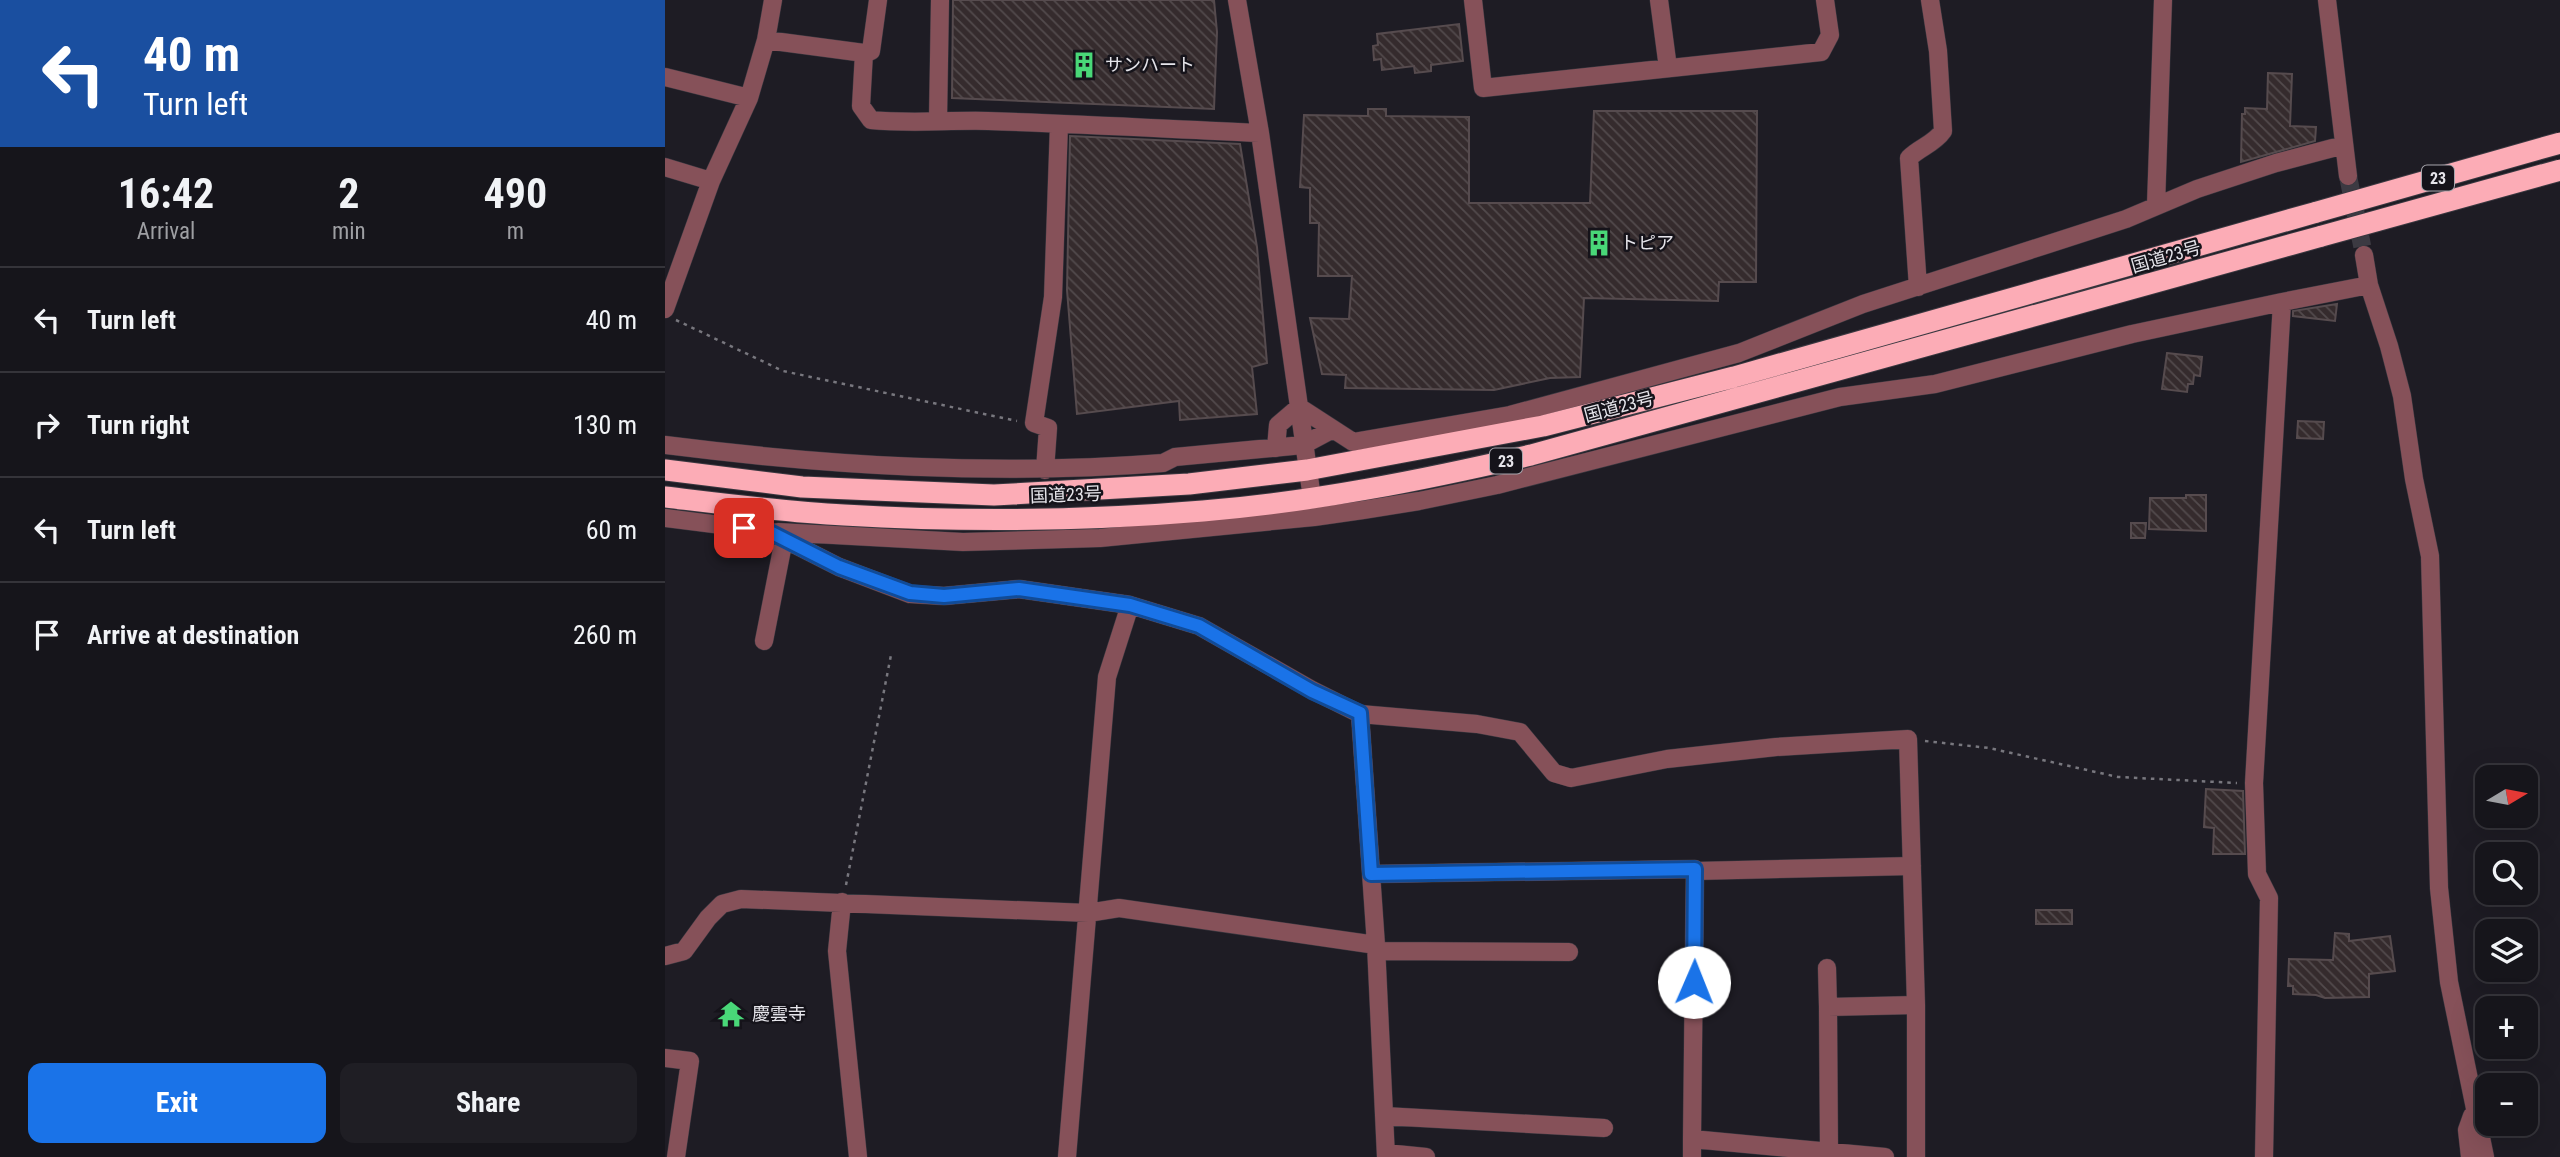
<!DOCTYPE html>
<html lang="en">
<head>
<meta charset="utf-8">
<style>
	:root { --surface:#16151b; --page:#1f1e24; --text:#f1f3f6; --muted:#9e9fa3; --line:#35343a; --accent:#1a73e8 }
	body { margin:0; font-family:"Roboto Condensed","Noto Sans JP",sans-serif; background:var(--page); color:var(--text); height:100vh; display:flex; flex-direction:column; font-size:26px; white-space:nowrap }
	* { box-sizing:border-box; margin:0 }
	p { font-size:23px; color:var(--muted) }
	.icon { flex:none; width:38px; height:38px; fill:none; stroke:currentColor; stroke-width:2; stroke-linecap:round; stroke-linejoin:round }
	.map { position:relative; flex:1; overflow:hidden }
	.sheet { display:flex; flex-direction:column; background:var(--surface); width:665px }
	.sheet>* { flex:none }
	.guide { background:#1a4fa0; color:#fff; overflow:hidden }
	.needle { width:46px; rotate:80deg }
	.tools { position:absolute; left:1810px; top:765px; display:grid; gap:14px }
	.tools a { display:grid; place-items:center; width:63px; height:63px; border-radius:14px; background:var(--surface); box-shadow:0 7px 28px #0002,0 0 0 2px var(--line); font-size:35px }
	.pin { position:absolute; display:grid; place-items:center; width:60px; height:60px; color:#fff; margin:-30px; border-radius:14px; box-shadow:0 4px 10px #0006 }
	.me { position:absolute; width:77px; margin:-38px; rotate:1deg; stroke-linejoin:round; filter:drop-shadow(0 0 5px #0008) }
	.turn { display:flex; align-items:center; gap:24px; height:147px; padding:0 28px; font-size:32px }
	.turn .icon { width:91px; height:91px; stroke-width:2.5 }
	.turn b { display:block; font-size:49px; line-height:60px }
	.eta { display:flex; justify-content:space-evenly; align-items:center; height:119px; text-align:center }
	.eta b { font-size:42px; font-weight:700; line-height:49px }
	.action { display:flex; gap:14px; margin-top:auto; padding:14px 28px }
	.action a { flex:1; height:80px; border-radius:14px; background:var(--accent); color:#fff; font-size:28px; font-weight:700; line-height:80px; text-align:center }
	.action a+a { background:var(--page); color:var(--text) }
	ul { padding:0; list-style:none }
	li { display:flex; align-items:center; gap:21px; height:105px; padding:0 28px; border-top:2px solid var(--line) }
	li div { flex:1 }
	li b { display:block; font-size:26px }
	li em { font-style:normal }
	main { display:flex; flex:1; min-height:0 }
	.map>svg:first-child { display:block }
	.building { fill:url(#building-back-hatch); stroke:#564b4e; stroke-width:2 }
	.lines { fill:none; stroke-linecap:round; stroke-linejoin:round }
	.minor-tunnel { stroke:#3c3a42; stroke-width:18; stroke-dasharray:18 9; stroke-linecap:butt }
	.minor-casing { stroke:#3a3840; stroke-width:19 }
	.highway-casing { stroke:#3a3840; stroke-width:23 }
	.path { stroke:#78777e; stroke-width:2.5; stroke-dasharray:3.5 5; stroke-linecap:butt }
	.minor { stroke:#865159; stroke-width:18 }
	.highway { stroke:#fcacb6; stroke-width:21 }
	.highway-bridge-casing { stroke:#3a3840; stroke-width:23; stroke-linecap:butt }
	.highway-bridge { stroke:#fcacb6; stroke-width:21 }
	.route-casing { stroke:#114b97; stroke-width:18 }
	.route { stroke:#1a73e8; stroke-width:12 }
	.labels { text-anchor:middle; stroke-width:5; stroke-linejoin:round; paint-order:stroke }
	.shield { fill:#15131a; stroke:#a7a5ac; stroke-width:2 }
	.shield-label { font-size:16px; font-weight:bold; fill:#e5e4ea }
	.poi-label { font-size:18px; fill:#e5e4ea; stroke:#15131a; text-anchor:start }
	.street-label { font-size:18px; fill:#e5e4ea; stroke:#15131a }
</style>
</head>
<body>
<main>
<section class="sheet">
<div class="guide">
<div class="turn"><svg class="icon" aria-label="left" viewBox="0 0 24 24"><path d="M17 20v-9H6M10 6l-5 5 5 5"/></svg><div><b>40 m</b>Turn left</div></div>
</div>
<div class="eta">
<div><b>16:42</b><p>Arrival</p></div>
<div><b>2</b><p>min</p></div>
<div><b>490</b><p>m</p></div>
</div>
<ul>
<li><svg class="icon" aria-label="left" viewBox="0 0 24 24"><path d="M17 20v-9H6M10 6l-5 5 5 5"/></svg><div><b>Turn left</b></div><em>40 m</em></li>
<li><svg class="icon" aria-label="right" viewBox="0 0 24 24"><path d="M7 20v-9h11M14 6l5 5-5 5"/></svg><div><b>Turn right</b></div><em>130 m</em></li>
<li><svg class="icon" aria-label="left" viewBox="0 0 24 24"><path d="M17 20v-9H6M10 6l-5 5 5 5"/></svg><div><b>Turn left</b></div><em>60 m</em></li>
<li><svg class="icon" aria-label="arrive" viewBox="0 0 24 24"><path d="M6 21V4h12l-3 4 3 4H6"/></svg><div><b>Arrive at destination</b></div><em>260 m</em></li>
</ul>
<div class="action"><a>Exit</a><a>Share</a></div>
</section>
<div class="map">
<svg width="1895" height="1157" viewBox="0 0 1895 1157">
	<defs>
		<pattern id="building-back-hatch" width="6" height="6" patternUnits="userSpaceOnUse" patternTransform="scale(1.75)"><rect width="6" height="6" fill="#352b2d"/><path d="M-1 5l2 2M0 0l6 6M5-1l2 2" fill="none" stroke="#524a4c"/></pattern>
	</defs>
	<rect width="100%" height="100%" fill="#1e1c24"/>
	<path class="building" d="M288 0H549L552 32 549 109 287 98Z
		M794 24 798 61 766 65V71L750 73 749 66 717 70 716 59 709 60 708 46 713 45 712 34Z
		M1603 73 1627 74 1625 126 1651 127 1650 141 1576 162 1577 114H1580V108L1602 109Z
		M703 109H721V116L804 117V203H925L929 111H1092L1091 282H1054L1053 301 919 298 915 377 885 378 829 390 680 388 681 375 657 374 645 318 684 319 687 276H653L654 223H645V188L635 187 639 115 703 116Z
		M405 136 575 144 592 247 602 363 587 367 592 414 515 420 514 401 412 414 402 290Z
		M1672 304 1670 321 1628 316V311Z
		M1502 353 1537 357 1535 376 1529 375 1528 384H1523L1522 392 1497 389Z
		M1633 421 1659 422 1658 439 1632 438Z
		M1521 495H1541V531L1484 529 1485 498H1521Z
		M1466 523H1481L1480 538H1466Z
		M1541 789 1578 791 1580 854H1548L1549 828 1539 827Z
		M1371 910H1407V924H1371Z
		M1670 933 1684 934V941L1725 936 1730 971 1704 974V997L1660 998 1651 995 1628 994V986H1623L1624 959 1668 960Z"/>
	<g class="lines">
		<path class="minor-tunnel" d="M1683 176 1699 255"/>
		<g class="minor-casing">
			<path id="minor" d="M572 0 595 133 647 498
				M808 0 818 88 1156 52 1165 35 1160 0
				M994 0 1003 68
				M1662 0 1683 176
				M101 40 199 53 196 106 206 120C245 124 283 120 323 121 414 124 504 129 595 133
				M199 53 206 51 213 0
				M0 77 84 98
				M273 120 275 0
				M0 167 46 181
				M1491 205 1498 0
				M1699 255 1704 285 1724 346 1737 396 1749 479 1765 556 1774 888 1784 982 1820 1157
				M1253 287 1244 158C1255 147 1269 144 1278 131L1273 51 1265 0
				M0 309 46 181 84 98 101 40 108 0
				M634 407 688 442 845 415 1074 353 1198 304 1461 219 1532 189 1611 163 1679 145
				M0 445C166 466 331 476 498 463L510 457 638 445 668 429
				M611 448 613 425 634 407
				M380 470 383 428 369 423 388 297 394 124
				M0 518 103 531 174 567 245 594 279 596 354 589 465 605 534 626 647 690 695 714 812 724 855 732 889 773 906 778 1002 759 1111 747 1243 739 1251 1005V1157
				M113 532 298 542 435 538 649 517 698 510 754 501 832 485 1175 397 1270 384 1467 334 1617 302
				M99 641 119 539
				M695 714 711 945 721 1157
				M1030 871 1247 866
				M706 874 1030 869 1027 1139
				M177 902 172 951 193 1157
				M711 951 904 952
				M0 956 19 951 43 918 57 904 76 899 423 913 454 908 711 945
				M1162 968 1163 1007 1251 1005
				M1163 1007 1164 1151
				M0 1058 25 1061 11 1157
				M719 1116 939 1128
				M721 1153 761 1157
				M402 1157 442 677 465 605
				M1027 1157V1139L1220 1157
				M1599 1157 1604 898 1592 874 1589 783 1617 302 1704 285
				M1805 1157 1802 1130 1807 1116"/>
		</g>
		<g class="highway-casing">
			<path id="highway" d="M0 470 137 487 329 495 524 484 642 470 878 426 1069 377 1652 212
				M0 497C59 504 119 512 179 515 298 522 419 521 538 511 648 502 758 480 866 455L1657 236"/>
		</g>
		<path class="path" d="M11 320 118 371 352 421
			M1260 741 1324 748 1453 777 1572 783
			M181 885 226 655"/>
		<use href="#minor" class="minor"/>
		<use href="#highway" class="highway"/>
		<g class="highway-bridge-casing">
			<path id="highway-bridge" d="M1652 212 1895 143
				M1657 236 1895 170"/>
		</g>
		<use href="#highway-bridge" class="highway-bridge"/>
	</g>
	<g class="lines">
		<g class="route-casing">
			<path id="route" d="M79 528 103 531 174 567 245 593 279 596 354 589 465 605 534 626 647 691 695 713 706 874 1030 869 1029 982"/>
		</g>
		<use href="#route" class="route"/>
	</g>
	<defs>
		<g id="building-bare" transform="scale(2.1)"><path d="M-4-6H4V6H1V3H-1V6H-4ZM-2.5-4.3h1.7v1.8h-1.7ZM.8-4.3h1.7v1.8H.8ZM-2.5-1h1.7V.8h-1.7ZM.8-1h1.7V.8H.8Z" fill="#49d778" stroke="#15131a" stroke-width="2.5" paint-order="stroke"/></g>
		<g id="temple-bare" transform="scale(2.1)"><path d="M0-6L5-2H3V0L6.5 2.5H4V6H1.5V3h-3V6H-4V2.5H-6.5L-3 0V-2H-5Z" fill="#49d778" stroke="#15131a" stroke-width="2.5" paint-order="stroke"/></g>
	</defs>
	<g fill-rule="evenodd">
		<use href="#building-bare" x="419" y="65"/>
		<use href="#building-bare" x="934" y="243"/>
		<use href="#temple-bare" x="66" y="1014"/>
	</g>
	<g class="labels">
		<g class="shield">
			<rect x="1757" y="165.5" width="32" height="25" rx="5"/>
			<rect x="825" y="448.5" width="32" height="25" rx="5"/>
		</g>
		<g class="shield-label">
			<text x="1773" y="184">23</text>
			<text x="841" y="467">23</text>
		</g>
		<g class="poi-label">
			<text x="440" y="71">サンハート</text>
			<text x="955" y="249">トピア</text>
			<text x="87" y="1020">慶雲寺</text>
		</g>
		<g class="street-label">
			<text transform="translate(1501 257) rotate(-16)" y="6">国道23号</text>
			<text transform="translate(954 407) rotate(-15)" y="6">国道23号</text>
			<text transform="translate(401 495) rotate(-2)" y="6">国道23号</text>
		</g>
	</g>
</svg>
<div class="tools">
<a><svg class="needle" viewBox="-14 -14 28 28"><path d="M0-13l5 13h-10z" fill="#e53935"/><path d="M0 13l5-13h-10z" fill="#9e9fa3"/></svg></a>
<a><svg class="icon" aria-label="search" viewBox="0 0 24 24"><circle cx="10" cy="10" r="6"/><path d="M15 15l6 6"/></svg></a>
<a><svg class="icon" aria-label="layers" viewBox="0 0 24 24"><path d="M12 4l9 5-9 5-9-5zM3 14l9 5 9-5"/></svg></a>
<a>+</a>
<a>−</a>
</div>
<div class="pin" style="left:79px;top:528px;background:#d93025"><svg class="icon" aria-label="arrive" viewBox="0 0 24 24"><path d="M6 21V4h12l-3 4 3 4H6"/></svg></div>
<svg class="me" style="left:1029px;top:982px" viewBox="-20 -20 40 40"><circle r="19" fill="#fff"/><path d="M0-13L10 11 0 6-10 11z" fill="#1a73e8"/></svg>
</div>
</main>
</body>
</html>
